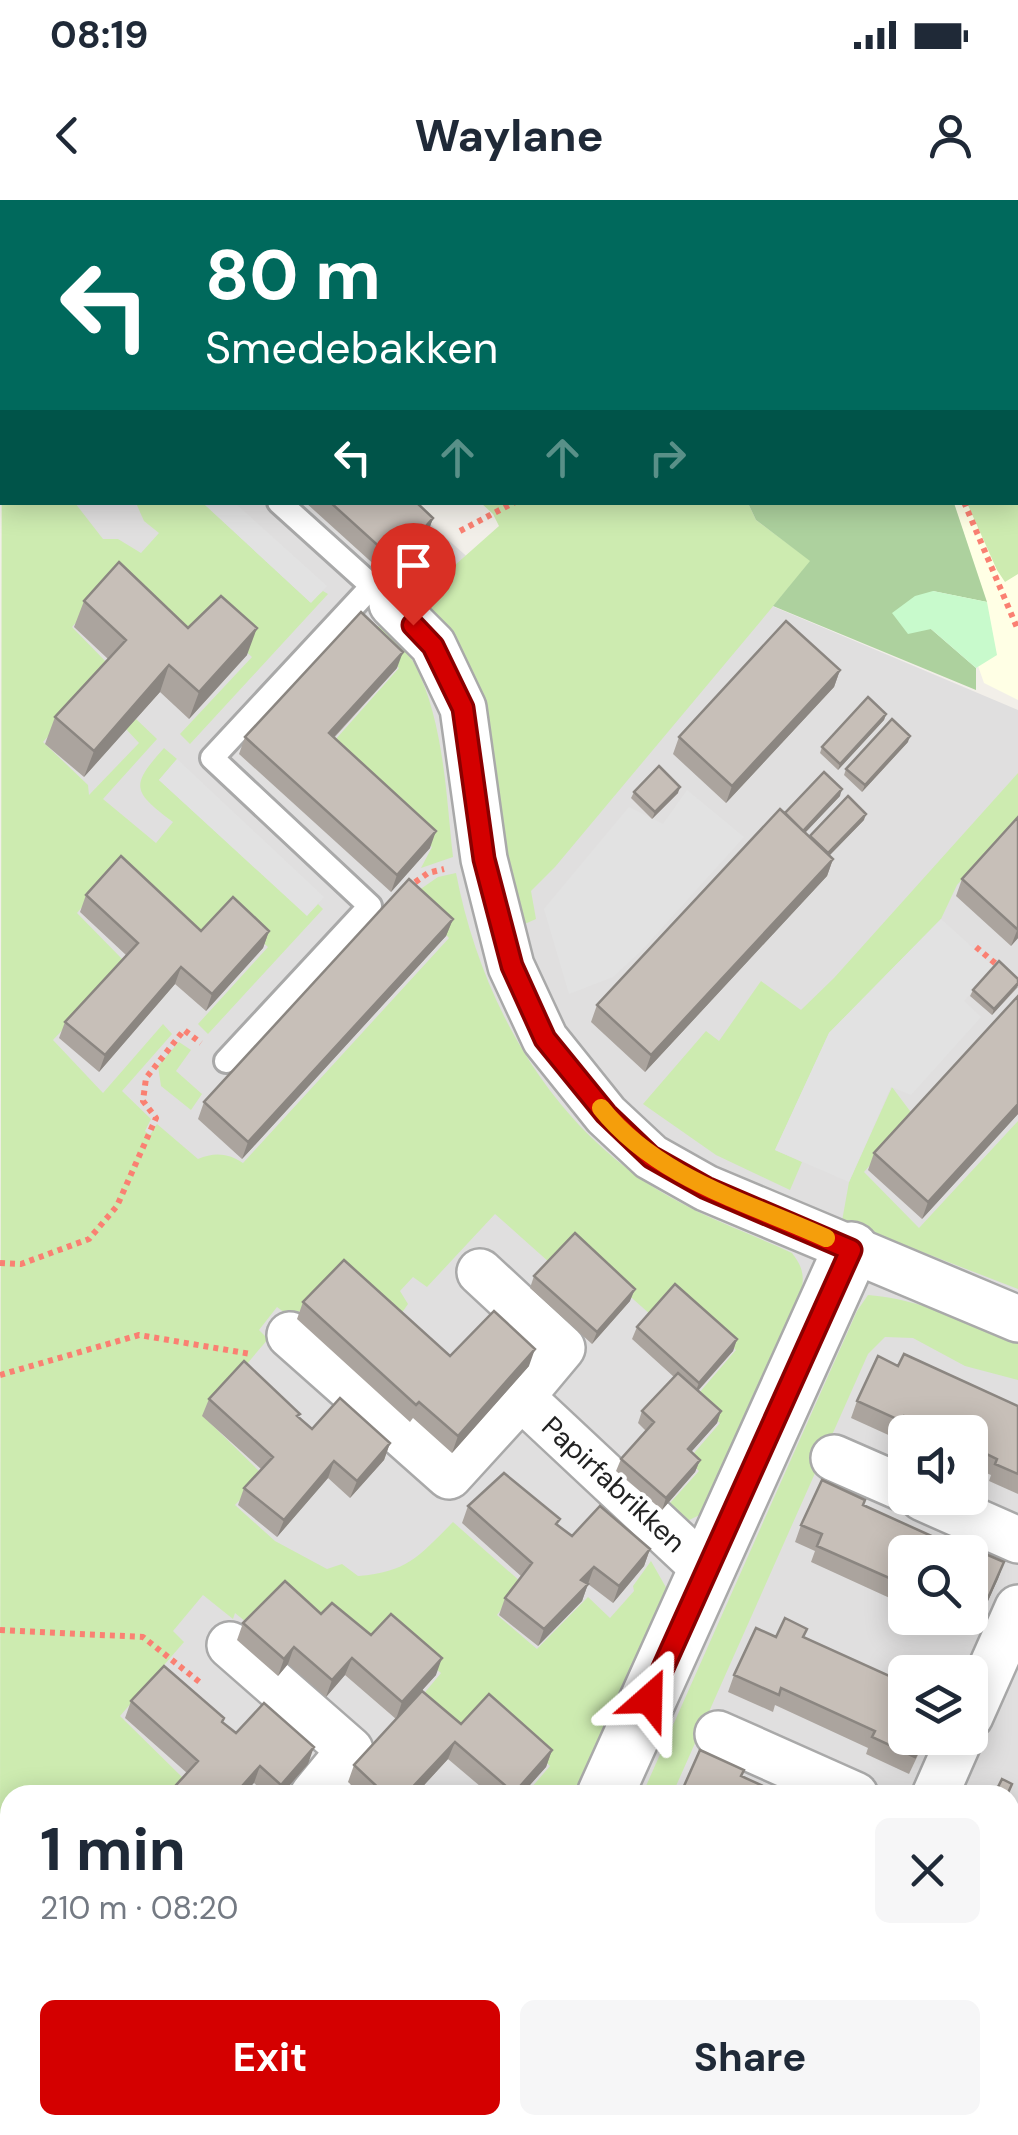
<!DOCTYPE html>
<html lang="en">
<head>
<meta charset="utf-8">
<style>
	:root { --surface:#fff; --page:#f6f6f7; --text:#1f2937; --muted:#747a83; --accent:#d40000 }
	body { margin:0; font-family:"DM Sans",sans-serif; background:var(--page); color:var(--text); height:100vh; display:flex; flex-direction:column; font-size:38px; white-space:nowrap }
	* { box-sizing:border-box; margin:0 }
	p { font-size:32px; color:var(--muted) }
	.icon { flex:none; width:55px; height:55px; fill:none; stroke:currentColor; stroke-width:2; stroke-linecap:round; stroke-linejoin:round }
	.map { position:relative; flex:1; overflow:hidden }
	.side { position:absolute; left:0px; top:1585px; width:1020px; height:350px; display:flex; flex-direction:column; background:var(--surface); border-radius:30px 30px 0 0; box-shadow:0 5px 25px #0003 }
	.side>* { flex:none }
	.banner { position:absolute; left:0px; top:0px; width:1020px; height:305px; box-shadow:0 5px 25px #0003; background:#00695c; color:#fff; overflow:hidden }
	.fabs { position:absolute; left:888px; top:1215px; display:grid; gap:20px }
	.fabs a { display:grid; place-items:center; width:100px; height:100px; border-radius:15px; background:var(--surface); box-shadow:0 5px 25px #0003; font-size:50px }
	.pin { position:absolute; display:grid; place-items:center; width:85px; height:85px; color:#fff; margin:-102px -42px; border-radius:50% 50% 50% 0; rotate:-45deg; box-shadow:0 0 10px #0007 }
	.pin .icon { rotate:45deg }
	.me { position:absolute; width:110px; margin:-55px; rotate:25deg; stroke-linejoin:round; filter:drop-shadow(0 0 8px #0008) }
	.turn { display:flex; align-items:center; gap:35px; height:210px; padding:0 40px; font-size:45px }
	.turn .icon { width:130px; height:130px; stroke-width:2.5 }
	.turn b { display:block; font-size:70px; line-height:85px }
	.lanes { display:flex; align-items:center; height:95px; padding:0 40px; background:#0003; justify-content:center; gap:50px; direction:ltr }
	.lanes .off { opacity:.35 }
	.round { display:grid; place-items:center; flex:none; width:105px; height:105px; border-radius:15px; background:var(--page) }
	.overview { display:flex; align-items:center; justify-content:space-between; height:170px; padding:0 40px }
	h1 { font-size:60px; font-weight:700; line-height:75px }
	.action { display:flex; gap:20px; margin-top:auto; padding:20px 40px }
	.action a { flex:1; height:115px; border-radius:15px; background:var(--accent); color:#fff; font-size:40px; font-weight:700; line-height:115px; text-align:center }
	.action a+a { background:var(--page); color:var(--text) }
	.status { display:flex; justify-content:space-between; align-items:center; height:70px; padding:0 50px; background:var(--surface); direction:ltr }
	.status svg { height:28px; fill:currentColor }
	header { display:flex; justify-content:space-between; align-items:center; height:130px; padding:0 40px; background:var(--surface); font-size:45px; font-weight:700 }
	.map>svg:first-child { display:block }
	.residential { fill:#e0dfdf; fill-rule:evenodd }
	.education { fill:#ffffe5 }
	.grass { fill:#cdebb0 }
	.forest { fill:#add19e }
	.park { fill:#c8facc }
	.parking { fill:#e2e2e2 }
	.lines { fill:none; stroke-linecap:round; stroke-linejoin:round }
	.service-casing { stroke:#a9a9a9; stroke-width:28 }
	.minor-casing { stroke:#a9a9a9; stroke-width:50 }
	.tertiary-casing { stroke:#a9a9a9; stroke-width:60 }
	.path { stroke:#fa8072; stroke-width:6; stroke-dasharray:5 5; stroke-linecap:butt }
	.service { stroke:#fff; stroke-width:22 }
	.minor { stroke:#fff; stroke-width:45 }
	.tertiary { stroke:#fff; stroke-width:55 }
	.wall { fill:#aba49e }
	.shaded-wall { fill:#8b8681 }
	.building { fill:#c7bfb8; stroke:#8b8681; stroke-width:2.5 }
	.route-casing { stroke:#8a0000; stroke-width:25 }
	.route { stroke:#d40000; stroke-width:18 }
	.slow { stroke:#f59e0b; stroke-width:18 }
	.labels { text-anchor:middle; stroke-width:8; stroke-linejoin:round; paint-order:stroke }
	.street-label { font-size:28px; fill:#222; stroke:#fff }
</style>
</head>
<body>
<div class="status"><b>08:19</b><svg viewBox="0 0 49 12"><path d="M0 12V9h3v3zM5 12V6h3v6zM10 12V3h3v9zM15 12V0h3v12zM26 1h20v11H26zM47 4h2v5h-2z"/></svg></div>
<header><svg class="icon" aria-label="back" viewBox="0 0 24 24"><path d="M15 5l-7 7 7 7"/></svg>Waylane<svg class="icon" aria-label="person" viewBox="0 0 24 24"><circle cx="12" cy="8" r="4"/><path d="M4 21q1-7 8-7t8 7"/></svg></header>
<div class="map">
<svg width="1018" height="1935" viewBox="0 0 1018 1935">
	<rect width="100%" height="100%" fill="#f2efe9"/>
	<path class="residential" d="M9 303H407L511 396 751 397 1018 510V1890L1010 1899V1595H54L10 859ZM905 1232H970V1298H905ZM905 1352H970V1418H905ZM905 1472H970V1538H905Z
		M336 1925H987L978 1935H352Z"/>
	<path class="education" d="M815 0H1018V500L984 483 921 303 1018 302V2Z"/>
	<path class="grass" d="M850 0H1018V374L1005 382 997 370 967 303 1018 302V2Z
		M2 26V302L75 303 103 339H118L141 353 159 333 144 321 136 303H203L310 402 323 391 328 394 190 544 180 534 252 457 211 420 180 450 110 385 72 427 111 467 43 542 88 585 89 595 139 543 126 529 136 519 157 539 103 599 156 643 173 622C132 591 130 586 164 548L177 559 159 580 307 715 318 704 323 709 208 834 198 824 268 747 227 710 195 744 114 669 77 713 126 763 53 840 103 893 163 824 172 834 122 891 151 919 145 931 150 935 157 924 198 959C214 952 228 953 243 963L449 738 409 697 438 677 456 673C482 808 556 937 681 1003 716 1022 756 1036 792 1053 806 1071 804 1080 799 1102L710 1310 685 1322 660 1314 699 1271 688 1260 720 1223 693 1200 736 1150 670 1094 651 1115 570 1043 550 1063 495 1014 427 1087 413 1077 400 1091 408 1104 394 1124 334 1071 293 1119 277 1107 259 1130 268 1139 203 1216 263 1275 235 1305 275 1341 327 1369 342 1364 358 1376C408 1372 419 1356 453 1322L522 1383 497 1415 537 1449 588 1397 610 1418 634 1391 633 1386 651 1361 668 1391 580 1595H525L550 1566 485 1505 455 1537 416 1503 441 1473 384 1428 365 1447 246 1422 235 1413 233 1419 203 1395 173 1431 184 1442 120 1516 183 1578 169 1595H10V1644L0 1632Z
		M481 303H748L756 320 811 361 555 667 531 691 536 719 518 727 447 430 419 397 499 326 493 314Z
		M374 426 383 427C394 439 406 449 414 463 444 520 446 595 453 657L421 668 432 647 327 549 399 468 363 434Z
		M1018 573V619L957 685 941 719 829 833 775 950 802 962 790 990 716 955 643 904 706 831 719 841 761 781 801 810 834 778Z
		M179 842 191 850 176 871 202 894 191 910 161 886 158 866Z
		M892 887 913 915 864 972 919 1028 1018 921V1089L842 1021 849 982Z
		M868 1095C918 1099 973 1122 1018 1143V1180L965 1166 913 1138 885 1137 868 1154 672 1595H642L857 1111Z
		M287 1925H436L432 1935H300Z"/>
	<path class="forest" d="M0 0H838L839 2H2L0 12Z
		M748 303H954L987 402 933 391 931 429 976 468V490L773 406 810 361 756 320Z
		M0 1632 10 1644V1925H287L300 1935H0Z"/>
	<path class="park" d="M933 391 987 402 997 455 976 468 931 429 908 434 892 413 915 396Z"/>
	<path class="parking" d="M203 303H235L327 386 311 403Z
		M177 559 324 697 307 716 159 580Z
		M687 590 744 637 642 750 613 777 569 794 544 709 629 607 663 624Z
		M941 719 994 767 964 801 981 817 911 895 891 887 849 982 775 950 829 833Z"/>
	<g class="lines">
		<g class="service-casing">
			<path id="service" d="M279 302 382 395
				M226 861 370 706 212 558 372 386"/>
		</g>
		<g class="minor-casing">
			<path id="minor" d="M392 404 433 445 463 508 484 659 511 766 545 839 606 915 651 957 706 988 1018 1119
				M480 1072 562 1148 521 1197
				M290 1135 449 1276 521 1197 708 1372
				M834 1258 905 1289
				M923 1298 1018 1340
				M230 1445 350 1550 313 1595
				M970 1516 1018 1408
				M718 1534 855 1595
				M935 1595 960 1538
				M631 1925 653 1935
				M724 1935 728 1925"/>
		</g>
		<g class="tertiary-casing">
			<path id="tertiary" d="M605 1595 851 1050
				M454 1935 457 1925"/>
		</g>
		<path class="path" d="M843 0 844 2
			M469 2 475 0
			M485 2 486 0
			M0 25 2 24
			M964 302 1018 430
			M460 331 515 302
			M407 688 428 673 444 669
			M976 747 1002 769
			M0 1063 21 1064 89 1039 117 1006 156 918 143 901 146 878 184 830 201 843
			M0 1175 139 1135 251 1154
			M0 1430 143 1437 202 1484
			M0 1638 10 1659
			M1010 1673 1018 1676
			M133 1925 138 1935"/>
		<use href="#service" class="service"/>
		<use href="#minor" class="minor"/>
		<use href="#tertiary" class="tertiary"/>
	</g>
	<path class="wall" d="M305 302H416L433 318 427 335 389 378Z
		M84 401 188 428 247 455 189 519 160 492 84 577 45 544 55 517 108 459 74 427Z
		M397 468 334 538 430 648 391 692 239 554 245 537Z
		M840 470 834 487 726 603 673 554 679 537Z
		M886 514 884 520 838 570 820 553 822 547Z
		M908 542 862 592 844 575 846 569Z
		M634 592 678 593 652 619 631 598Z
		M840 596 805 633 809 637 810 636 864 620 829 656 833 659 827 676 645 872 591 822 597 805 785 614Z
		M1018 617V738L1011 746 956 696 962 679Z
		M86 695 201 731H269L263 748 206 811 175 784 99 872 59 838 65 822 126 755 80 712Z
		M453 719 446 736 242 959 198 919 204 902Z
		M1018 787 992 815 970 796 973 790Z
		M1018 796V914L922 1019 868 970 874 953Z
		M534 1076 630 1101 592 1144 530 1088Z
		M303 1102 450 1156 529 1166 452 1253 413 1218 410 1222 297 1119Z
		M637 1127 737 1139 733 1151 698 1191 721 1211 717 1223 691 1252 700 1260 695 1272 662 1310 616 1271 621 1259 646 1231 638 1223 642 1211 674 1177 632 1139Z
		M898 1166 1018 1206V1294L989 1281 991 1275 970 1266V1232H905V1236L898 1233 895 1238 851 1218 857 1201Z
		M209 1199 299 1218 312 1229 390 1243 384 1260 350 1298 328 1278 277 1337 238 1305 244 1288 261 1269 202 1216Z
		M863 1305 958 1348 1004 1362 977 1424 964 1418H970V1352H905V1405L811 1362 815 1351 795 1342 801 1325Z
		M468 1306 558 1325 572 1336 650 1349 644 1366 613 1403 588 1384 582 1401 538 1446 499 1415 505 1398 522 1377 462 1323Z
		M321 1414 371 1435 436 1475 396 1519 345 1475 326 1497 288 1464 278 1476 237 1440 243 1423Z
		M933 1418H955L951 1426Z
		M776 1437H804L905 1538H926L909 1574 866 1554 868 1548 775 1505 773 1512 728 1492 734 1475Z
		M131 1501 222 1522 236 1533 308 1564 281 1595H267L254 1583 187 1573 125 1518Z
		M461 1524 552 1550 546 1567 521 1595H484L487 1592 448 1559 415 1595H362L348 1582 354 1565Z
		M941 1925H979L975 1935H963Z"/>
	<path class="shaded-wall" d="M433 318 427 335 389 378 395 361Z
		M257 428 247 455 189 519 199 492Z
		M403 452 397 468 322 550 329 533Z
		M169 465 160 492 84 577 94 551Z
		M840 470 834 487 726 603 732 586Z
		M886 514 884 520 838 570 840 564Z
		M910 536 908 542 862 592 865 585Z
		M680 587 678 593 652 619 655 612Z
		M842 589 840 596 801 637 803 631Z
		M866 614 864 620 826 659 828 653Z
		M436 631 430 648 391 692 397 675Z
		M833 659 827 676 645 872 651 855Z
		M453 719 446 736 242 959 248 942Z
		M1018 728V738L1011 746Z
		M269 731 263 748 206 811 212 794Z
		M181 767 175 784 99 872 105 855Z
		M1018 783V786L992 815 994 809Z
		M1018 904V914L922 1019 928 1002Z
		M635 1089 630 1101 592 1144 597 1132Z
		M737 1139 733 1151 694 1195 699 1183Z
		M535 1149 529 1166 452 1253 458 1236Z
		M721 1211 717 1223 683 1261 688 1249Z
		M390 1243 384 1260 350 1298 357 1281Z
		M700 1260 695 1272 662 1310 666 1298Z
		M334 1261 328 1278 277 1337 284 1320Z
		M650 1349 644 1366 613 1403 619 1386Z
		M1004 1362 998 1379 977 1424 984 1407Z
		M594 1367 588 1384 581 1380Z
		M588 1384 582 1401 538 1446 544 1429Z
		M294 1447 288 1464 278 1476 284 1459Z
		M352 1458 345 1475 326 1497 332 1480Z
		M442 1458 436 1475 396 1519 402 1502Z
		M455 1542 448 1559 415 1595H405Z
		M314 1547 308 1564 281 1595H278L281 1585Z
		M552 1550 546 1567 521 1595H514Z
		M260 1566 254 1583 243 1595H234Z"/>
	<path class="building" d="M330 302H416L433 318 395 361Z
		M119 362 188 428 221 396 257 428 199 492 169 465 94 551 55 517 126 440 84 401Z
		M361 412 403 452 329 533 436 631 397 675 245 537Z
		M786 421 840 470 732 586 679 537Z
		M868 497 886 514 840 564 822 547Z
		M892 519 910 536 865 585 846 569Z
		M659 566 680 587 655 612 634 592Z
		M824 572 842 589 803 631 785 613Z
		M848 596 866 614 828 653 810 636Z
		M780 609 833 659 651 855 597 805Z
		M1018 617V728L1017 729 962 679Z
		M121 656 201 731 233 697 269 731 212 794 181 767 105 855 65 822 138 743 86 695Z
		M409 679 453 719 248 942 204 902Z
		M999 761 1018 779V783L994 809 973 790Z
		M1018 796V904L928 1002 874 953Z
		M575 1033 635 1089 597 1132 534 1076Z
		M344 1060 450 1156 494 1111 535 1149 458 1236 419 1202 416 1205 303 1102Z
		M675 1084 737 1139 699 1183 637 1127Z
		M904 1154 1018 1206V1274L995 1264 997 1259 970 1246V1232H940L904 1216 901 1221 857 1201 878 1156 898 1166Z
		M244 1161 300 1214 297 1216 312 1229 340 1198 390 1243 357 1281 334 1261 284 1320 244 1288 273 1257 209 1199Z
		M678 1173 721 1211 688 1249 700 1260 666 1298 621 1259 654 1222 642 1211Z
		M504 1273 560 1319 556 1324 572 1336 600 1306 650 1349 619 1386 594 1367 581 1380 588 1384 544 1429 505 1398 532 1363 468 1306Z
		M822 1280 865 1300 863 1305 958 1348 960 1343 1004 1362 984 1407 970 1401V1352H905V1385L817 1346 822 1334 801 1325Z
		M285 1381 321 1414 332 1403 371 1435 391 1414 442 1458 402 1502 352 1458 332 1480 294 1447 284 1459 243 1423Z
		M785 1418 807 1429 803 1437 905 1483V1538H924L915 1557 872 1537 875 1531 781 1488 779 1495 734 1475 756 1428 776 1437Z
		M164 1466 224 1518 222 1522 236 1533 264 1503 314 1547 281 1585 260 1566 234 1595H167L198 1561 131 1501Z
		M422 1491 461 1524 489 1494 552 1550 514 1593 455 1542 405 1595H386L354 1565Z
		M700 1550 744 1570 741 1576 783 1595H680Z
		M1002 1579 1012 1584 1007 1595H994Z
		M492 1587 500 1595H484Z
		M1018 1713V1837L1010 1854V1731Z
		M531 1925H587L609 1935H526Z
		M828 1925H888L893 1927 890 1935H824Z"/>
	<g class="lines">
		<g class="route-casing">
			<path id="route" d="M413 425 433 446 463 508 484 659 512 766 545 839 606 914 651 957 706 988 851 1050 649 1499"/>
		</g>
		<use href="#route" class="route"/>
		<path class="slow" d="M601 908C658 979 747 1002 826 1038"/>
	</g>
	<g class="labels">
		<g class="street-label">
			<text transform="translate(614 1284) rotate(43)" y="10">Papirfabrikken</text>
		</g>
	</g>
</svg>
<div class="fabs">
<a><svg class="icon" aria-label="sound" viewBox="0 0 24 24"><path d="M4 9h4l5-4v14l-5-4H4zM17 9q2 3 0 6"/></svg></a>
<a><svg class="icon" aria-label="search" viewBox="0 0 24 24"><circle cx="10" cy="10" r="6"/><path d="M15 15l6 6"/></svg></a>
<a><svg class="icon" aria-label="layers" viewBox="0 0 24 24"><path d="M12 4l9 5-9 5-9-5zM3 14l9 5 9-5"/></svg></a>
</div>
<div class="pin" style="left:413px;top:425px;background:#d93025"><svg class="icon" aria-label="arrive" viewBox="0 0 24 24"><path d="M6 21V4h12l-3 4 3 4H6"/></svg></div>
<svg class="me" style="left:649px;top:1499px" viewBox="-20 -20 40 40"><path d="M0-17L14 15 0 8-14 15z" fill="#d40000" stroke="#fff" stroke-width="4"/></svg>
<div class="banner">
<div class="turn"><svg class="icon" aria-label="left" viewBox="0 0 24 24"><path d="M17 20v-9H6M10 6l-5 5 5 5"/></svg><div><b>80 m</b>Smedebakken</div></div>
<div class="lanes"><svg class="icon" aria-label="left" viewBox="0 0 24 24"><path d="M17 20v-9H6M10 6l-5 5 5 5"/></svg><svg class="icon off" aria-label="ahead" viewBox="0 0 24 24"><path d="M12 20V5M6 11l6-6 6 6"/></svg><svg class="icon off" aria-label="ahead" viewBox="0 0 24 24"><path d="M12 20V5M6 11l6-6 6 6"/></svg><svg class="icon off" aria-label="right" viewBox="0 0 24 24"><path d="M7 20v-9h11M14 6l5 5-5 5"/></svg></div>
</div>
<section class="side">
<div class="overview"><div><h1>1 min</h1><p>210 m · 08:20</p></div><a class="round"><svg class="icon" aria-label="close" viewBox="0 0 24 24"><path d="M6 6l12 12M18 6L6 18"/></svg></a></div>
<div class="action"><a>Exit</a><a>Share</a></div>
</section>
</div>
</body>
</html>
